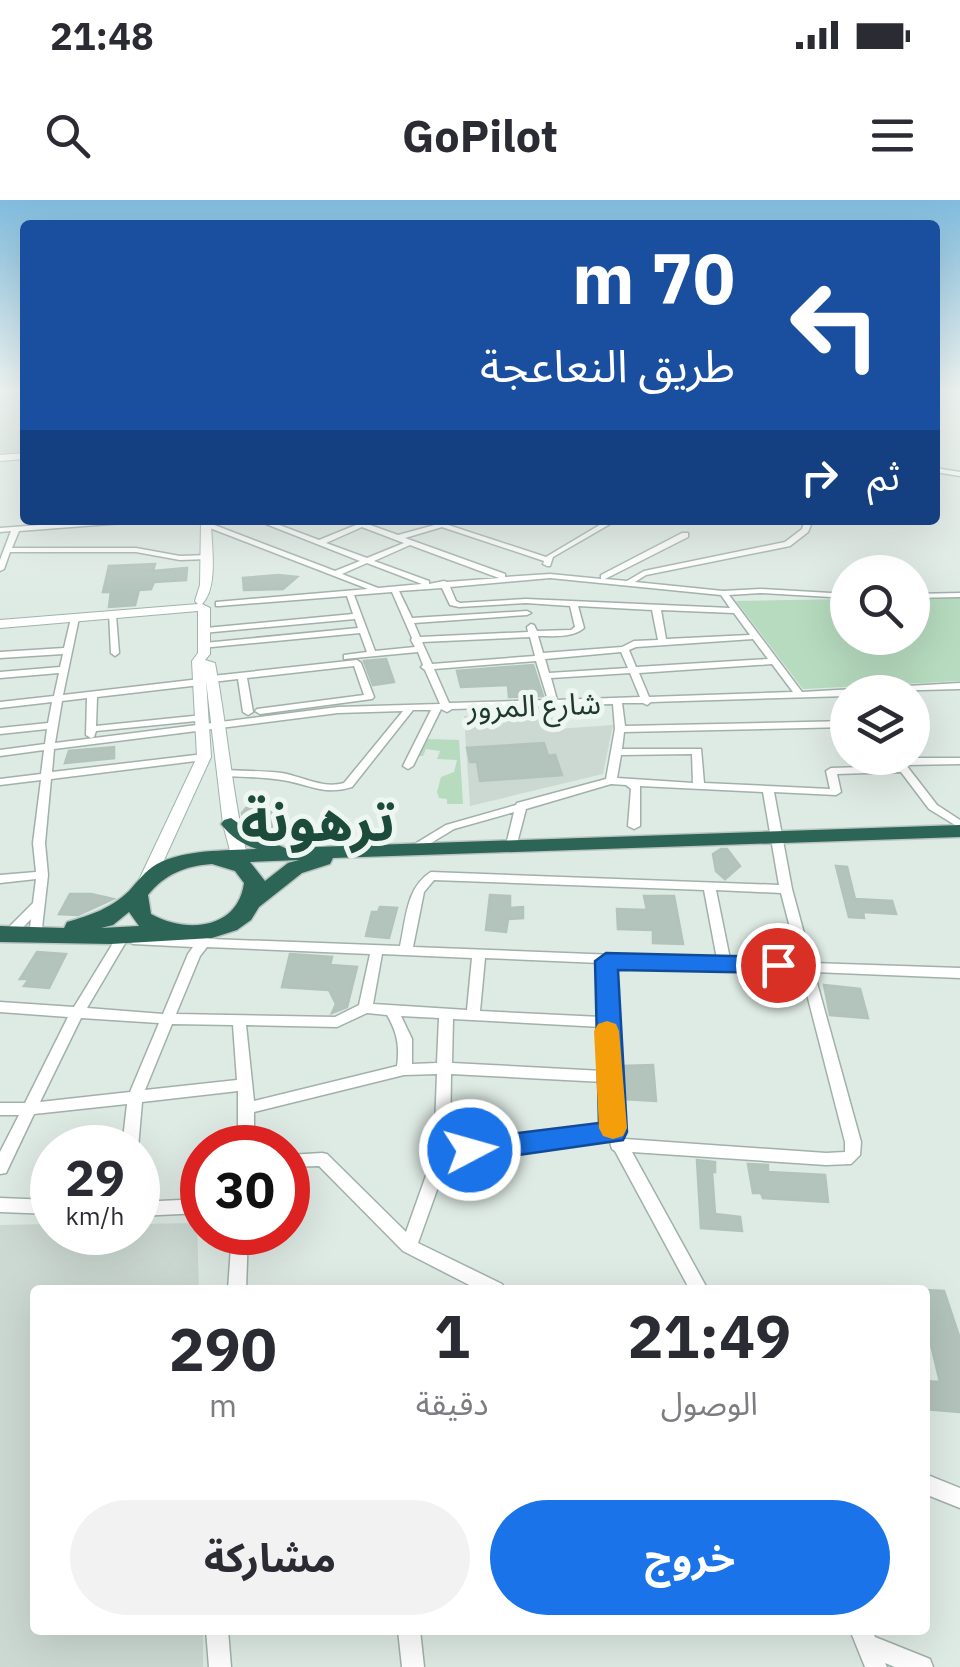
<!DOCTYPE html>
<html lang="ar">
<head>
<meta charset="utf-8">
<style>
	:root { --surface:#fff; --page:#f2f2f3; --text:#2b2b33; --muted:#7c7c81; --accent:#1a73e8 }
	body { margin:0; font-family:"IBM Plex Sans","Noto Sans Arabic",sans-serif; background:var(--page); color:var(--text); direction:rtl; height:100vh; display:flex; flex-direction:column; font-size:38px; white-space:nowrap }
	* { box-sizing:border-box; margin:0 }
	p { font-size:32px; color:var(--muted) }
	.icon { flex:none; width:55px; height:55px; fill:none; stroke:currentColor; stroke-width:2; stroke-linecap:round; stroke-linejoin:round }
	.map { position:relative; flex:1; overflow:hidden; direction:ltr }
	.drawer { position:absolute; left:30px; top:1085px; width:900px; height:350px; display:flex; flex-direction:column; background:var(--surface); border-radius:10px; box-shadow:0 10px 40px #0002; direction:rtl }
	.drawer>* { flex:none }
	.top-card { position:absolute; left:20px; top:20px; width:920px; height:305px; border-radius:10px; box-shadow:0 10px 40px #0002; direction:rtl; background:#1a4fa0; color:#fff; overflow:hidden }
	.controls { position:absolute; left:830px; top:355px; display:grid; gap:20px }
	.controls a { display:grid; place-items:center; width:100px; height:100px; border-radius:50%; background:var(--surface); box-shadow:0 10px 40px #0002; font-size:50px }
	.speed { position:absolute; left:30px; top:925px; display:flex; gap:20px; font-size:50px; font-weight:700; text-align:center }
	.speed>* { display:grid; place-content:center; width:130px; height:130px; border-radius:50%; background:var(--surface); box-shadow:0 10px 40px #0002; line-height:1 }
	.speed small { font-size:25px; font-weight:400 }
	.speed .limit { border:15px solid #d22; background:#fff; color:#111 }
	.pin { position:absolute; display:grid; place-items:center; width:85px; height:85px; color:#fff; margin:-42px; border:5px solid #fff; border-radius:50%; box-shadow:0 2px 10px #0007 }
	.me { position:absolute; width:110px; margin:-55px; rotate:84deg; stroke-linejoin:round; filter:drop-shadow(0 0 8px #0008) }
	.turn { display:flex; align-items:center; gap:35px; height:210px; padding:0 40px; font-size:45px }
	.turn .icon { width:130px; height:130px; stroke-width:2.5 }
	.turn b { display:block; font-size:70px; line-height:85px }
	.then { display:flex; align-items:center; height:95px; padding:0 40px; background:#0003; gap:20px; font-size:38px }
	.eta { display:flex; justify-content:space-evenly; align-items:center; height:170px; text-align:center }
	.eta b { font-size:60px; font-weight:700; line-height:70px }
	.button { display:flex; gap:20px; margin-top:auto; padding:20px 40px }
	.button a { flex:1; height:115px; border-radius:60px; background:var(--accent); color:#fff; font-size:40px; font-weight:700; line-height:115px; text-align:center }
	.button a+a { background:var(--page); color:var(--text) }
	.status { display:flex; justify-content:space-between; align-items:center; height:70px; padding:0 50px; background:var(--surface); direction:ltr }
	.status svg { height:28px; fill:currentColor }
	header { display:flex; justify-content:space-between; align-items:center; height:130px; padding:0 40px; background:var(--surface); font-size:45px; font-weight:700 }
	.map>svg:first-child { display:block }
	.built { fill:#ccd9d2 }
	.green { fill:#b6dbbe }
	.building { fill:#b3c4bc; stroke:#b1c3ba; stroke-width:2.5 }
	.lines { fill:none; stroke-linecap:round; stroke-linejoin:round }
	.street-casing { stroke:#a1b1aa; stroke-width:3 }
	.secondary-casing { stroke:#9db5ab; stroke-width:2 }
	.highway-casing { stroke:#bcc4c1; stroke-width:3 }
	.street { fill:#fff; fill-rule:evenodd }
	.secondary { fill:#fff; fill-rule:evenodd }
	.highway { fill:#2c6555; fill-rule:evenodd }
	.route { fill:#1a73e8; stroke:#114b97; stroke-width:2.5 }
	.slow { fill:#f59e0b }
	.labels { text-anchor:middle; stroke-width:10; stroke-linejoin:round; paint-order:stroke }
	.far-street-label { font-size:30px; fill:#203930; stroke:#eef6f2 }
	.town-label { font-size:55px; font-weight:bold; fill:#1c4b3c; stroke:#eef6f2 }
</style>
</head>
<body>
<div class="status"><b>21:48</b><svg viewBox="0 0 49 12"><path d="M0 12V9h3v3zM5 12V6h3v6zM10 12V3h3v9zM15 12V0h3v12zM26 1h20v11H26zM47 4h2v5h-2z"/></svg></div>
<header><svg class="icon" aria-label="menu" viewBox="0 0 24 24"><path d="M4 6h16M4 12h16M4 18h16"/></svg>GoPilot<svg class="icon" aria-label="search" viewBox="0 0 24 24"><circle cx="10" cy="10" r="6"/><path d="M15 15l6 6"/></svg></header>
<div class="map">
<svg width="960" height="1467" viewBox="0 0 960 1467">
	<rect width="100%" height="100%" fill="#deeae4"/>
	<path class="built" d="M0 191H25V253L0 254Z
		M551 514 556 529 613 525 603 574 470 606 464 516Z
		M197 1023 199 1090H35V1430H203V1467H0V1025L52 1024V1032H138V1024Z"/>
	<path class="green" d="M913 398H960V481L803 489 736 401 847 399 848 438H912Z
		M427 539 459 540 463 604H447V599L439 598 437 592 441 577 454 572 457 560 437 559 440 551 426 549 423 556H416Z"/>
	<path class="building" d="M155 364 153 371 187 368 186 380 154 382 151 389 139 390 135 405 109 407 111 392H103L109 366Z
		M278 375 297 377 283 389 244 390 243 378Z
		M386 459 394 482 373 485 364 461Z
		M533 465 543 496 509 497 508 485 461 487 457 471Z
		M544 543 548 556 555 555 562 575 480 581 477 562H470L467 548Z
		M114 547V558L65 563 69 551Z
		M246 608 282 614 268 633H263L244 623 242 613Z
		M721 649H727L740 666 725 679 716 671 713 654Z
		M836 666 847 667 855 699 892 701 896 714 863 712 864 718 849 717Z
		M70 694H91L113 699 78 715 59 714Z
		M490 695 510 696V708L523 707V718L508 719 506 732 486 730Z
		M644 696H674L683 744 653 743V730L618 729 617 709 647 710Z
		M380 707 397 708 389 738 366 736 372 712H378Z
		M37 752 66 754 49 788 24 786 29 779H20Z
		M290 754 332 757 330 765 357 767 347 807 332 813 336 804 329 790 282 787Z
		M824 785 860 789 868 818 830 815Z
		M653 865 656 901 623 899 622 866Z
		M697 960 715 962V972H712L715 1014 740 1017 742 1031 701 1028Z
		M748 964 768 965V972L825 975 828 1002 763 998 761 993H753Z
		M925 1090 944 1091 960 1139V1212L925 1209V1181L940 1182 925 1120Z"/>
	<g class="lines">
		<g class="street-casing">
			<path id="street" d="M935 268 960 272V276L935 272Z
				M107 320H140L136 322 19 331 12 348H136L180 356 208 355 212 357 208 359 180 360 136 352H10L4 369 0 371V360L11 331 0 332V328Z
				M256 320H266L319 340 356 325 345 320H356L398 335 442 323 546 357 608 320H617L553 357 550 366H547L543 364 544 361 442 327 405 338 505 374V377L550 374 601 379V375L682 333H688V337L605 379 627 381 644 371 785 342 802 329 805 320H813L808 332 790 346 646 375 635 382 723 391 760 389 848 394V398L760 393 729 395 802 492 960 483V489L848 492V496L651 502 647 505 643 503H622L625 526 848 521V527L624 532 622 549H701L704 583 830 589 826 571 831 568 896 566 890 558H960V564L906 565 937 605 960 620V628L929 609 901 572 837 574 841 592 836 595 774 592 792 689 812 763 960 768V778L814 772 861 942 860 955 851 964 826 965 632 952 708 1090H690L615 951 612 949 609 939 448 959 418 1043 502 1084 505 1090H479L403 1051 319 966 288 967V955L322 953 327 954 406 1032 434 953 437 874 404 875 254 912V948H238V891L142 902 138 948H122L127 904 34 914 6 973 0 974V952L19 915H0V903H25L68 817 0 812V802L74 807 118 735 122 734 128 738 133 736 200 738 205 737 210 739 400 746C406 720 406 687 431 672L779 685 763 592 640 586V626L634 629 628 626 631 589 626 585 611 584 526 609 516 647H508L506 645 514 612 454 629 421 649H413L411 647 413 645 446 625 516 605 517 603 606 579 615 529 613 504 559 505 554 509 549 506 452 509 447 512 441 509 413 566 408 569 403 566 431 510H413L352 587C323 596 309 584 282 580 263 577 245 577 226 576L221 573 226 570C245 571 264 571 282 573 304 577 322 589 344 583L403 511 338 513 54 549 52 572 204 554 209 557 204 560 51 579 45 643 48 675 42 728 36 732 32 731 30 728 31 719 19 731H11L9 728 11 725 33 703 36 679 0 683V675L36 672 33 643 41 580 0 585V579L41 574 44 550 0 556V550L45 544 47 529 0 534V528L48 523 52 502 0 508V502L54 496 59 473 0 478V472L60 467 63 454 0 458V452L64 448 71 418 75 415 79 418 63 495 200 479 205 482 200 485 97 497 96 526 203 515 206 516V520L96 531 94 537 91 538 86 535 87 498 62 501 55 543 338 507 440 504 425 470 421 467 423 465 418 452 344 459V455L367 452 360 433 201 448V444L204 443 358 428 355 419 203 433V429L206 428 353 414 347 396 219 406H216V402L368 389 202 325 209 323 335 371 360 361ZM362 327 404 343 367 358 326 343ZM410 345 499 378H500L447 382 444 381 429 384V381L374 361ZM367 363 422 384 378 388 342 374ZM550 378 721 395 730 408 526 399 460 403 456 401 450 387ZM442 388 450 405 459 407 526 403 570 406 575 427 571 430 537 431 534 425 531 424 527 427 528 432 420 437 414 423 527 415 531 413 527 411 412 418 399 391ZM392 392 412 438 411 440 415 447 375 451 354 395ZM578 406 652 410 658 440 634 441 622 447 543 453 538 436C554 436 572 438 584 428ZM661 410 734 413 750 435 666 439ZM530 437 535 456 432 464 422 442ZM753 439 768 459 636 467 629 450 636 447ZM621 452 628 468 549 473 545 459ZM536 461 548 500 449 503 434 469ZM772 464 793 492 649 497 639 473ZM630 473 640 497 557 500 551 478ZM692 554 693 583 617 578 621 555ZM434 680 704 690 717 759 413 747 424 692ZM716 690 781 693 799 762 730 759ZM127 740 133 744 193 747 188 754 163 814 87 808ZM207 747 370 754 359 805 335 817 176 814 200 756ZM382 754 472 758 467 810 373 804ZM485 758 600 763 601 817 480 811ZM613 764 801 771 845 942V952L826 953 625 939 621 932ZM367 813 387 815C397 832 400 846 397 866L254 901 246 825 337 827ZM401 816 439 818 437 863 412 864V839ZM81 818 159 823 130 892 40 902ZM453 819 602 827 603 871 452 863ZM172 824 233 825 237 880 145 890ZM451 874 604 882 605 927 450 946Z
				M960 393V397L912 398V394Z
				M109 413 116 415 119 453 115 456 111 453Z
				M357 460 361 463 374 497 372 499 260 514 255 511 257 509 364 495 354 466 247 478 253 512 248 515 243 512 238 479 212 482 207 479 212 476Z
				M0 998 52 1000V1014L0 1012Z
				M202 999V1013L138 1016V1002Z
				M232 1032H248L246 1090H228Z
				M925 1274 960 1288V1308L925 1294Z
				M206 1430H228L231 1467H209Z
				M398 1430H420L424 1467H402Z
				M850 1430H872L875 1437 930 1459 933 1467H895L885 1463 887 1467H865Z"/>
		</g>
		<g class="secondary-casing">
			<path id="secondary" d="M25 253V259L0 261V255Z
				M201 320H211C211 344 219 387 202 404L210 408V454L205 460 215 463C228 531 232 600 250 666L242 671 234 666 223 624 206 480 211 557 154 682 146 687 138 682 197 557 192 461 198 453V411L0 428V420L198 404 195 401 200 385Z"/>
		</g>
		<g class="highway-casing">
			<path id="highway" d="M231 618 255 635 285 648 960 625V637L333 658 330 664 302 673 259 707 251 720 237 730 212 738 111 744 0 742V726L64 728 67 722C91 715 110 709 129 691 138 681 145 671 157 664 187 649 224 651 257 649 242 644 231 637 221 624L224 620ZM299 660 288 663 265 681 250 662ZM212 664 235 671 244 683C238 729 187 734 151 714L148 695C165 674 185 666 212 664ZM129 712 139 726 101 728 113 725Z"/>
		</g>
		<use href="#street" class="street"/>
		<use href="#secondary" class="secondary"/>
		<use href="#highway" class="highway"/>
	</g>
	<linearGradient id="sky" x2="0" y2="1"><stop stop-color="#80bcde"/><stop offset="0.48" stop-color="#f0f6f3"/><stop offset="1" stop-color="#f0f6f3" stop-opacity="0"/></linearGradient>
	<rect width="960" height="396" fill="url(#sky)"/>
	<path class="route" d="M606 753 778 757 790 765 778 773 618 770 627 932 623 940 470 962 460 958 456 950 460 942 470 939 599 923 595 761Z"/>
	<path class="slow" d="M607 821 616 824 619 831 627 928 623 936 613 939 603 936 599 928 594 831 598 824Z"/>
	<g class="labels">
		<g class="far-street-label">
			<text transform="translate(534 506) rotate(-2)" y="10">شارع المرور</text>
		</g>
		<g class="town-label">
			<text x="318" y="641">ترهونة</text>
		</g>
	</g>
</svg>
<div class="controls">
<a><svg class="icon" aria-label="search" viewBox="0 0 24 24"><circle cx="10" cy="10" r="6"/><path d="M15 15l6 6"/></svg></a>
<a><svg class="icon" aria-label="layers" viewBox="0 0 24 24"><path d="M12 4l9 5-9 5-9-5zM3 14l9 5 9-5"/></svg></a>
</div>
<div class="speed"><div>29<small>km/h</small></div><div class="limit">30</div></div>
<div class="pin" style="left:778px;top:765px;background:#d93025"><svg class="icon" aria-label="arrive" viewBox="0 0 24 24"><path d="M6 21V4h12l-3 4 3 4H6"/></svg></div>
<svg class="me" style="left:470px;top:950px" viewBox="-20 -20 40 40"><circle r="17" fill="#1a73e8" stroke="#fff" stroke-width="3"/><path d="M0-11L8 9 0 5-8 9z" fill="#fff"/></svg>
<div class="top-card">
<div class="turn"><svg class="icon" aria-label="left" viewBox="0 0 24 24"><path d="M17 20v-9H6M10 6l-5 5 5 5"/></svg><div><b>70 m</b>طريق النعاعجة</div></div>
<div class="then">ثم<svg class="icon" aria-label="right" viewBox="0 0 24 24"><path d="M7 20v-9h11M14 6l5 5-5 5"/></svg></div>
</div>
<section class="drawer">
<div class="eta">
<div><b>21:49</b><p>الوصول</p></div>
<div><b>1</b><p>دقيقة</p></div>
<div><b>290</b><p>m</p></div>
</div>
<div class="button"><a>خروج</a><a>مشاركة</a></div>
</section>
</div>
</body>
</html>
